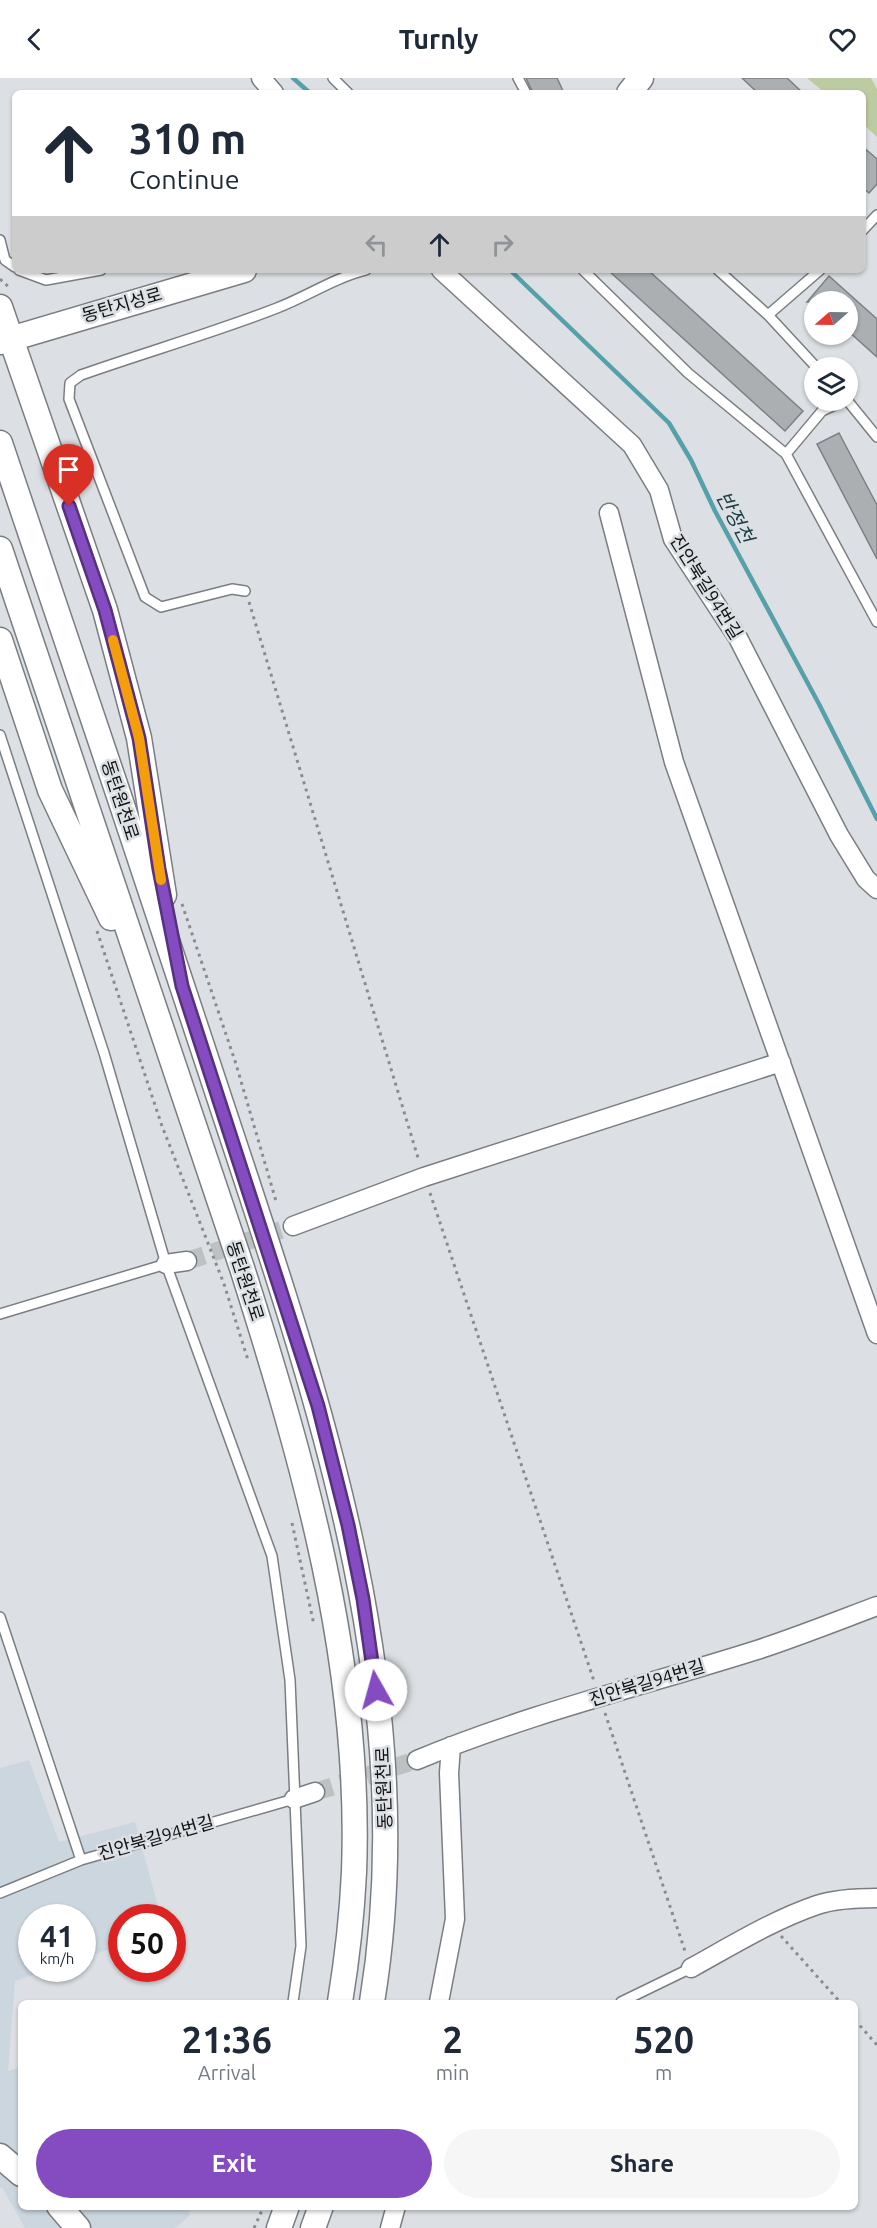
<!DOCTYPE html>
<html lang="en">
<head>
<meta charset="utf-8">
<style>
	:root { --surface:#fff; --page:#f6f6f7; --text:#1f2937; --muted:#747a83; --accent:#854cc2 }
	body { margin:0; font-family:Ubuntu,"Noto Sans KR",sans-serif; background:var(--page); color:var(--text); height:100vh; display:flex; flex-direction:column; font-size:22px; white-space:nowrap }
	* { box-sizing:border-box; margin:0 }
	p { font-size:20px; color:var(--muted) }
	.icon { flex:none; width:33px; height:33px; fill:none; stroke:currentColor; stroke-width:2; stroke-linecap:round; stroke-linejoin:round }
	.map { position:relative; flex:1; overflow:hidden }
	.sheet { position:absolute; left:18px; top:1922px; width:840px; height:210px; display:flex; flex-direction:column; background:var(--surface); border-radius:9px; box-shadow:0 2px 4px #0004 }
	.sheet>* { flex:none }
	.top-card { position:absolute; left:12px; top:12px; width:854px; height:183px; border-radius:9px; box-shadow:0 2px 4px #0004; background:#fff; color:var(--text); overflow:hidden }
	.needle { width:39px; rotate:250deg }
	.controls { position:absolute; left:804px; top:213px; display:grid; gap:12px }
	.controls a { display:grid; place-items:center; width:54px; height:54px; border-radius:50%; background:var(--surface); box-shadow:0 2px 4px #0004; font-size:30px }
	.speed { position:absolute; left:18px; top:1826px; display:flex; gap:12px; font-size:30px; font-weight:700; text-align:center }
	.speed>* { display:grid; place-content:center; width:78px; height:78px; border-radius:50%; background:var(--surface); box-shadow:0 2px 4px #0004; line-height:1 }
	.speed small { font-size:15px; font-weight:400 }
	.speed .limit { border:9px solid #d22; background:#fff; color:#111 }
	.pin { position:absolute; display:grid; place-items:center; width:51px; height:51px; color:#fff; margin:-62px -26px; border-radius:50% 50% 50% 0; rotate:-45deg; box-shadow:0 0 6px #0007 }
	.pin .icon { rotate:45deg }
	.me { position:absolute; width:66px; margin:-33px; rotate:353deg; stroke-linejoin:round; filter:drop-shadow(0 0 4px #0008) }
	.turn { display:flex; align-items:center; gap:21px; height:126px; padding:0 18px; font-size:27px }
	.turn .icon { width:78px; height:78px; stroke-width:2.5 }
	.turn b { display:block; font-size:42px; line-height:51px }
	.lanes { display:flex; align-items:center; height:57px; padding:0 18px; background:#0003; justify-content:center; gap:30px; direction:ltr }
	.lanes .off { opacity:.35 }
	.eta { display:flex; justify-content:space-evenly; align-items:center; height:102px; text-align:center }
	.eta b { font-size:36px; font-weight:600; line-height:42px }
	.action { display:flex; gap:12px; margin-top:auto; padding:12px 18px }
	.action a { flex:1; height:69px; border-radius:36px; background:var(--accent); color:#fff; font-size:24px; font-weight:600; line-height:69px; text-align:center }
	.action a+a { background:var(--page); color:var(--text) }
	header { display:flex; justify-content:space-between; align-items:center; height:78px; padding:0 18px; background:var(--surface); font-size:27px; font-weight:600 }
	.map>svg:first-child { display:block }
	.built { fill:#cbd6df }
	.green { fill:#bccba0 }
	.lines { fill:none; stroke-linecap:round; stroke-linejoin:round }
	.stream { stroke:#56a0a9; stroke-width:4.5 }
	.building { fill:#abafb2; stroke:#7c8084; stroke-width:1.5 }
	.street-tunnel { stroke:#bdc1c4; stroke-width:18; stroke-dasharray:18 9; stroke-linecap:butt }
	.lane-casing { stroke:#7a7e82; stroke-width:12 }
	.street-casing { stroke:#7a7e82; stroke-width:21 }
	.secondary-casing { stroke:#7a7e82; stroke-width:27 }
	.path { stroke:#8a8d8f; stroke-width:3; stroke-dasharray:3 4.5; stroke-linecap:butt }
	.lane { stroke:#fff; stroke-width:9 }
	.street { stroke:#fff; stroke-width:18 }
	.secondary { stroke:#fff; stroke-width:24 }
	.route-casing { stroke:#56317e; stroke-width:15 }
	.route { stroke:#854cc2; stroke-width:10 }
	.slow { stroke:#f59e0b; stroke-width:10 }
	.labels { text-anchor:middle; stroke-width:5; stroke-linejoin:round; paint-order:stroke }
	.street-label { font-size:18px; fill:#101112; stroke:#dce0e4 }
	.water-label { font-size:20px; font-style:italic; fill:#193d42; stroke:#dce0e4 }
</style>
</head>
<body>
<header><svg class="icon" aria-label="back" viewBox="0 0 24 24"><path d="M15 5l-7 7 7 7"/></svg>Turnly<svg class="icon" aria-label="heart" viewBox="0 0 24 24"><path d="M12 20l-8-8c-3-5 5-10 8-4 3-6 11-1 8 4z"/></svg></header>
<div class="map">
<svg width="877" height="2150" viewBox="0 0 877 2150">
	<rect width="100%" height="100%" fill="#dce0e4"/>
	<path class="built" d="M29 1682 59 1764 135 1744 161 1839H122L121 1867 83 1880 82 1839H32V1890H53L15 1903 8 1993 21 1989V2128L187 2129 190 2137 175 2150H25L2 2109 0 2110V1690Z"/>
	<path class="green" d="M807 0H871L877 11V59L863 46 862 15H825Z"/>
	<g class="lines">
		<path class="stream" d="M293 0 310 15
			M510 192 669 345 691 382 715 433 819 626 877 741"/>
	</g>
	<path class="building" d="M526 0H557L564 15H533Z
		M742 0H787L803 15H758Z
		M862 68 877 81V106L869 115 862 109Z
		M608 192H648L803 333 785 353Z
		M829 198 877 241V279L848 253V224H807Z
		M839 355 877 427V481L817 366Z"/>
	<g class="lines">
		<path class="street-tunnel" d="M187 1183 293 1148
			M315 1714 417 1682"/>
		<g class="lane-casing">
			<path id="lane" d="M333 0 348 15
				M518 0 526 15
				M862 153 877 137
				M0 162 5 182 15 189
				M19 192 46 202 101 192
				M583 192 688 295 786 376 877 544
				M718 192 768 237 817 290
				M768 237 820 192
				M847 322 877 359
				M786 376 822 333 845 322
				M245 513 232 511 161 529 145 519 69 321 70 305 81 297C146 274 213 255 277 230 308 218 334 200 366 192
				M0 657 104 975 166 1186 272 1478 290 1602 301 1868 293 1924
				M0 1236 166 1186
				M0 1539 81 1782
				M0 1815 81 1782 294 1721
				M621 1924 691 1890"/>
		</g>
		<g class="street-casing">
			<path id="street" d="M261 0 274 15
				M441 192 632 367 659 412 673 461 738 560 839 757 866 801 877 811
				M609 435 674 684 877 1256
				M293 1148 424 1099 781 984
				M166 1186 187 1183
				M417 1682C527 1636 643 1608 757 1572 797 1559 837 1543 877 1528
				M294 1721 315 1714
				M691 1890C731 1868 773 1842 817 1827 835 1821 858 1820 877 1820
				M439 1924 455 1841 449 1695 451 1668
				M390 2150 396 2128"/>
		</g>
		<g class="secondary-casing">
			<path id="secondary" d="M629 15 641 0
				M0 229 105 532 139 660 164 817
				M0 264 244 192
				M0 365C71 572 140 781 209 989 308 1290 425 1602 372 1924
				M0 471 242 1190C304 1385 362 1586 354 1794 352 1838 347 1881 340 1924
				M0 562 50 712 111 840
				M0 2078 21 2096
				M59 2128 78 2150
				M279 2150 287 2128
				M313 2150 321 2128"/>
		</g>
		<path class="path" d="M0 201 11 211
			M249 524 419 1083
			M182 826 236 986 276 1123
			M97 853 162 1048 224 1206 248 1282
			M430 1115 594 1603
			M292 1445 314 1547
			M605 1635 686 1876
			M781 1858 840 1924
			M855 1942 877 1967
			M254 2150 264 2128"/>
		<use href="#lane" class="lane"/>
		<use href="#street" class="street"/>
		<use href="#secondary" class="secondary"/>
	</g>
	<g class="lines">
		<g class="route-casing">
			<path id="route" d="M69 428 105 532 139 660 159 791 182 908 318 1328 348 1447 363 1521 376 1612"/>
		</g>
		<use href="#route" class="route"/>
		<path class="slow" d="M113 562 139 660 161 802"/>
	</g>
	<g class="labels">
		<g class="street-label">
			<text transform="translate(122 227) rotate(-16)" y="6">동탄지성로</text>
			<text transform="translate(706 509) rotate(58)" y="6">진안북길94번길</text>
			<text transform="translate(120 722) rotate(72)" y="6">동탄원천로</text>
			<text transform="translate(245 1203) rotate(72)" y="6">동탄원천로</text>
			<text transform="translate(647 1605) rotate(-17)" y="6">진안북길94번길</text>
			<text transform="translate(384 1710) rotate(-92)" y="6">동탄원천로</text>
			<text transform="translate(156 1760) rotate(-16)" y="6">진안북길94번길</text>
		</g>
		<g class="water-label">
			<text transform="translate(735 439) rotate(62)" y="7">반정천</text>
		</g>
	</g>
</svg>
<div class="controls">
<a><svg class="needle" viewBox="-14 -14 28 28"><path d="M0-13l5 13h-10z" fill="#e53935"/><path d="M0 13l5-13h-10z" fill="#747a83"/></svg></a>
<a><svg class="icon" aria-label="layers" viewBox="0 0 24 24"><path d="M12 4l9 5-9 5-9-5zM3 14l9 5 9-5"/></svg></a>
</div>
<div class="speed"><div>41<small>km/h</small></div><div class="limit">50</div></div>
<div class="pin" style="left:69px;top:428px;background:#d93025"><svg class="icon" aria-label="arrive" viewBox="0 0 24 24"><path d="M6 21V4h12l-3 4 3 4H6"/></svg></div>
<svg class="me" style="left:376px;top:1612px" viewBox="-20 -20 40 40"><circle r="19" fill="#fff"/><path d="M0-13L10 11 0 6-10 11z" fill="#854cc2"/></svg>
<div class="top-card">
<div class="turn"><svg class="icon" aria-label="ahead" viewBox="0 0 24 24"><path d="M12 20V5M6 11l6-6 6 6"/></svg><div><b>310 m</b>Continue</div></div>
<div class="lanes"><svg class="icon off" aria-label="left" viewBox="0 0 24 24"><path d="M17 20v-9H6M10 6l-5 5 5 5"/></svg><svg class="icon" aria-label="ahead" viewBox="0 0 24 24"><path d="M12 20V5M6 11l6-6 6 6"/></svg><svg class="icon off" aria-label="right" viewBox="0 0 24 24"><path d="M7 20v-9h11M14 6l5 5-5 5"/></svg></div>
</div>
<section class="sheet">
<div class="eta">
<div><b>21:36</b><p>Arrival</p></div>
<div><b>2</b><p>min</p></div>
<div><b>520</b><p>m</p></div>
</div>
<div class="action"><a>Exit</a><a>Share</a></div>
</section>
</div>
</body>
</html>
